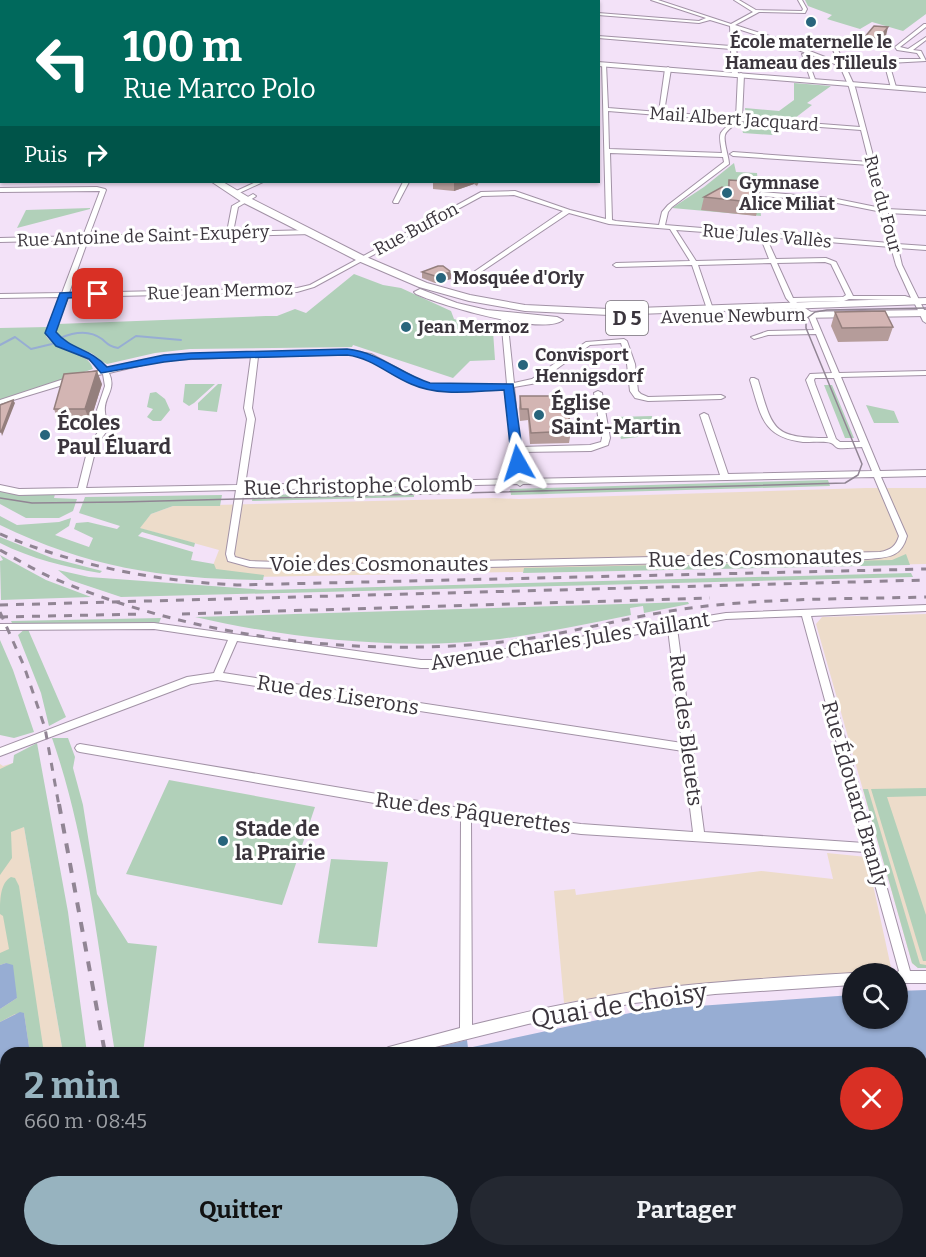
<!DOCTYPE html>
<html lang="fr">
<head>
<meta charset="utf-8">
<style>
	:root { --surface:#171b24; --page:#242831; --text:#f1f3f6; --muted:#9ea1a6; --accent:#97b3bf }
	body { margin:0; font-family:Bitter,serif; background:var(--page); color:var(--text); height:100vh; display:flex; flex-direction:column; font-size:22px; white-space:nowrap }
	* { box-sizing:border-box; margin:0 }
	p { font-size:20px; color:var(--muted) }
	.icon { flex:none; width:33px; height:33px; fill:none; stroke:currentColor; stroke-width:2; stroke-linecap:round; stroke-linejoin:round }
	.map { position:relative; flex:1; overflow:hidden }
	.drawer { position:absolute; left:0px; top:1047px; width:927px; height:210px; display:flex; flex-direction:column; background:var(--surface); border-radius:18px 18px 0 0; box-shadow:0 2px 4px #0004 }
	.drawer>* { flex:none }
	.banner { position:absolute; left:0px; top:0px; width:600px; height:183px; box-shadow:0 2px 4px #0004; background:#00695c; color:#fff; overflow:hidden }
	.tools { position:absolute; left:842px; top:963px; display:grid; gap:12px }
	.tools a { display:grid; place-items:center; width:66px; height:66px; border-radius:50%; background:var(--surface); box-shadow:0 2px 4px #0004; font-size:30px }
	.pin { position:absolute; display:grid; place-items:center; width:51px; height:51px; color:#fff; margin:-26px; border-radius:12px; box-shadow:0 3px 9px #0006 }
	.me { position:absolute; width:66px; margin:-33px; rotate:354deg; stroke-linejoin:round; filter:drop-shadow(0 0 4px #0008) }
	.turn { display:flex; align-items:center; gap:21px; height:126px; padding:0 24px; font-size:27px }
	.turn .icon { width:78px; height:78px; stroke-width:2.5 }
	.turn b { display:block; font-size:42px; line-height:51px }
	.then { display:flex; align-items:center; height:57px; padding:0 24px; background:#0003; gap:12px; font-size:22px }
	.round { display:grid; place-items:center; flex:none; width:63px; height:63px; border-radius:32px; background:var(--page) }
	.overview { display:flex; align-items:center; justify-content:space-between; height:102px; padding:0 24px }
	h1 { font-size:36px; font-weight:700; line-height:45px; color:var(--accent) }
	.button { display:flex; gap:12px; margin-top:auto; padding:12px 24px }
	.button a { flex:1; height:69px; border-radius:36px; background:var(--accent); color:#111; font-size:24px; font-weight:700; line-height:69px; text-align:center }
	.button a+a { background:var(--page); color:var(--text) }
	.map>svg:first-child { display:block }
	.industrial { fill:#eddcca }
	.green { fill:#b1d0b9 }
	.water { fill:#97add3 }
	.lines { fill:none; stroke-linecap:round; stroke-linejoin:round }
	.stream { stroke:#97add3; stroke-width:2 }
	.street-casing { stroke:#a292a6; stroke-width:2 }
	.secondary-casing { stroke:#a292a6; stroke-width:2 }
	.primary-casing { stroke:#a292a6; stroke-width:2 }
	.street { fill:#fff; fill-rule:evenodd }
	.secondary { fill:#fff; fill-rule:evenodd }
	.primary { fill:#fff; fill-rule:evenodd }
	.tram { stroke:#918594; stroke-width:1.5 }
	.rail-far1 { stroke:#918594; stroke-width:3; stroke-dasharray:8 8; stroke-linecap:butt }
	.rail { stroke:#918594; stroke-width:4; stroke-dasharray:10 10; stroke-linecap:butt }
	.wall { fill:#b59c9a }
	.shaded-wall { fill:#947f7d }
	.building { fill:#d3b5b3; stroke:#947f7d; stroke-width:1.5 }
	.route { fill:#1a73e8; stroke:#114b97; stroke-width:1.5 }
	.poi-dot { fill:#28657c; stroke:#fff; stroke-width:2 }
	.labels { text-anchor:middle; stroke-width:6; stroke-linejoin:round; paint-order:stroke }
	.far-poi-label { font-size:18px; font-weight:bold; fill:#3b353d; stroke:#fff; text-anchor:start }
	.far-street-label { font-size:18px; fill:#3b353d; stroke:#fff }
	.shield { fill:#fff; stroke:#767277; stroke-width:1.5 }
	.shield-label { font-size:20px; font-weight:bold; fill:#3b353d }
	.poi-label { font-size:21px; font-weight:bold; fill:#3b353d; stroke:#fff; text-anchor:start }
	.street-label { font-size:21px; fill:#3b353d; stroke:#fff }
	.near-street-label { font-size:26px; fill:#3b353d; stroke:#fff }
</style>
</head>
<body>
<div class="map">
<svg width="926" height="1257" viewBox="0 0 926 1257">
	<rect width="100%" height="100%" fill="#f3e2f8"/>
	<path class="industrial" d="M866 488H926V564L208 578 219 550 139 528 151 514 173 506 493 498 519 499Z
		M926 614V968H918L912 963 816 624 822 617Z
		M13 763 63 1053H6V1176L0 1178V764L3 766Z
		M827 853 867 857 892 972 652 988 564 1003 554 891 575 889 576 895 761 871 833 879Z
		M921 1241H926V1257H817L841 1251H921Z"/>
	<path class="green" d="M805 0H926V14L903 31 872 22 860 29 827 19 832 15 808 6Z
		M794 83 831 86 807 103 812 105 773 135 743 133 742 128 745 126 740 124 746 121 745 108 779 111 794 100Z
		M734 163 736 172 757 173 761 216 672 208 704 187Z
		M90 208V209L17 228 26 210Z
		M354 274 383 285 401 288 451 311 454 319 493 331 495 360 470 361 453 378 353 345 352 347 190 349 155 353 107 364C100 361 98 357 91 353 78 347 63 346 55 334L57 324 266 316H277L295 309 306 313Z
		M48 327 46 336C57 353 88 350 93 369L0 400V328Z
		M185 384H215L194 403 189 406 183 402Z
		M218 384H222L217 412 198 410V403Z
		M824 385H832L854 438H845Z
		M156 392 165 399 170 410 161 421H153L147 417 153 409 147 407 150 393Z
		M866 405 894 411 899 423H874Z
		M652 416V430L646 436 621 439 616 417Z
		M828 480 830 486 511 495 510 489Z
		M0 491 20 495 55 494 54 498 77 499 73 511 59 518H26L0 504Z
		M414 492V497L252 501 253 495Z
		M222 495 220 506H173L151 514 140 528 195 543 194 547 142 532 138 536 193 552 191 560 214 564 216 569 264 575 263 580C166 579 88 568 0 525V516L17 525 59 522 71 518 69 526 55 535 89 547 93 538 74 529 76 523 88 522 117 529 120 526 79 513 85 497Z
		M0 537 52 558 102 571 100 573C65 567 32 559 0 543Z
		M906 554 910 565 523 573 524 568 892 560Z
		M0 555 46 580 91 597 1 600 0 561 3 560Z
		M58 570 89 577 265 590 911 573 913 577 121 597 70 580Z
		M688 602 689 604 644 613 643 606 630 608 631 615C588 624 544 633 500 639 402 651 291 639 195 617Z
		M161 618 159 623 13 625 11 621Z
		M27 627 66 717 49 726 41 693 18 635Z
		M0 640 13 670 34 732 14 738 0 735Z
		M52 738H68L75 757 73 768 83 805 97 894 128 943 157 946 143 1053H115C98 948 87 839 52 738Z
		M37 743 68 912 87 1053H63L24 827 11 832 12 858 0 875V769L13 763 14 755Z
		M169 780 315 807 282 905 126 874Z
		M926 788V796L887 797 926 915V961H923L871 789Z
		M863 789H868L920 964 926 965V968H918L912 963Z
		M331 859 388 862 377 947 318 943Z
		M11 877 15 878 19 886 44 1053H30L24 1013 15 1014 0 1022V1009L17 998 6 963 0 965V953L9 949 3 916 0 914C0 900 0 883 11 877Z
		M6 1075V1176L0 1178V1078Z"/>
	<path class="water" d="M6 963 13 965 17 998 0 1009V965Z
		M926 990V1219H921V1053H414L467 1040 468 1048 644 1010 852 995V1018H897V991Z
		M20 1012 24 1013 30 1053H6V1075L0 1078V1022Z
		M6 1209V1251H733L710 1257H0V1212Z"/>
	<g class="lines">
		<path class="stream" d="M60 338C74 332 89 329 102 339 108 344 110 347 118 348L136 336 181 340
			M0 345 15 337 31 349 52 344"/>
		<g class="street-casing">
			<path id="street" d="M93 0H97V2H92Z
				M264 0H268V2H263Z
				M298 0H302V2H298Z
				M332 0H336V2H332Z
				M402 0H406V2H402Z
				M475 0H479V2H475Z
				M528 0H532V2H528Z
				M582 0H586V2H582Z
				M651 0H658L731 24 753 12 734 0H739L756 10 802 11 803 9 798 0H802L807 9 805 13 759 12 735 25 776 38 838 62 829 40 833 39 855 87 887 209 926 211V215L888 213 897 244 926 246V250L898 248 902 265 926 314V323L923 321 914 302 905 300 849 299 844 301 796 302 814 314 839 373 926 371V375L841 377 880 471 926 470V476L881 477 907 536C901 558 888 557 868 559L345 570 250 567 228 561 226 554 236 490 19 495 0 491V485L19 489 78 488 89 444 102 427 97 410 105 386 103 374 83 378V374L101 370C86 351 63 354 48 333L61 297 0 298V294L62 293 82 240 0 242V238L83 236 100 191 0 192V188L97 187 105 189 106 190 89 236 227 232 232 206 253 194 256 196 255 197 238 207 233 232 312 230 315 232 312 234 88 240 69 293 297 288 310 285 481 192 515 191 570 210 606 219 602 63 606 64 608 108 659 112 665 69 668 67 671 69 664 112 736 118 738 75 741 73 744 75 742 118 860 127 849 87 840 66 772 40 735 28 738 75 735 77 732 75 731 49 598 38V36L731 46 730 26 710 20 699 23 598 15V13L699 21 706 18ZM608 111 734 121C717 134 719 132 722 153L609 149ZM740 121 861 130 869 162 733 152 730 154 733 156 870 165 881 208 832 198 761 192 758 194 761 196 832 202 882 212 890 243 665 225 668 212 672 207 729 164C729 157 723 141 725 135 726 130 736 124 740 121ZM610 153 723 157 724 162 668 205 662 212 659 225 616 221 612 220ZM514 195 563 211 465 278V280H469L569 213 609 224 670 229 690 261 616 263 613 265 616 267 692 265 707 309 710 311 713 309 698 265 771 263 786 298 794 307 808 315 814 330 768 331 751 337 754 339 768 335 816 334 832 373 810 374 806 380 828 438C772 438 773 430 758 380L754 378H751L750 380C761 414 761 437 803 442 809 442 827 441 831 443 834 444 835 447 838 448 846 449 855 447 862 447L872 471 728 474 708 415 704 413 700 415 720 475 524 479 521 452 591 451 608 445 610 438 602 393 598 391 594 393 602 438 601 442 590 445 520 447 514 387 537 383 590 345 621 343 627 364 630 391 635 398 648 401 721 399 725 397 721 395 648 397 641 394 638 391 635 364 627 341 624 339 586 342 532 379 514 383 507 317 504 315 501 317 507 384 503 385 429 384 417 379 371 354 347 350 164 356 107 369C93 351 68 351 54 333L68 297 297 292 314 287 482 196ZM676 230 760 236 769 259 696 261ZM766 237 891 247 896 265 911 298 905 296H853L836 262 826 258 776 259ZM825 262 831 264 846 295 843 297 793 298 777 263ZM347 354 367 357 411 383 428 388H507L516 479 245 485 255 419 252 408 258 357ZM251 357 244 408 247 419 237 485 86 488 97 444 110 427C108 422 105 417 105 412 103 397 117 390 109 373L164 360ZM815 378H834L860 442H840L836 439 815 384 814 380ZM874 477 899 536C896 546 891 550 880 552L345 564 250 561 235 557 234 554 244 490 517 484 520 486 523 484Z
				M0 15H2V17H0Z
				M924 24H926V27L900 47 908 49 926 37V40L913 50 921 51 926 61 889 63 896 87 891 88 884 62 897 59H921L917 53 897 50 895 47Z
				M802 54 806 55 816 82 811 81Z
				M2 156V161L0 162V157Z
				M256 182H263L237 194 232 193Z
				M403 182H409L398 203H394L393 202Z
				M70 377H73L77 379 76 381 0 404V400Z
				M926 605V611L811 616 910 971H926V983H897V974H893L899 971 866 852 581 834 471 819 472 1025C537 1009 603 995 670 987 730 980 791 977 852 973V985L715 994 634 1003 528 1024 411 1053H383L385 1049 389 1047 460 1028 461 818 80 752 77 751 75 748 77 745 80 744 466 809 581 824 693 832 683 751 217 680 191 684 0 756V748L187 677 214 673 228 640 154 629 0 630V624L154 623 421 660H439L726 613ZM802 616 864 843 704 832 677 628 726 619ZM668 629 682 743 223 673 237 641 421 668H439Z"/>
		</g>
		<g class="secondary-casing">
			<path id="secondary" d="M236 0H242V2H236Z
				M598 62 926 88V92L598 66Z"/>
		</g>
		<g class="primary-casing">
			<path id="primary" d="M0 52H2V58H0Z
				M212 182H223L250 198 364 256 427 283 470 295 525 305 609 309 926 298V304L609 315 525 311 469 301 419 287 356 260 242 202Z
				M420 289 457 303 487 310 557 317 563 320C543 336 440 305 416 294L414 292Z
				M926 310V316L797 318 791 315 797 312Z"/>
		</g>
		<use href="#street" class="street"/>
		<use href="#secondary" class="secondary"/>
		<use href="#primary" class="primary"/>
		<path class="tram" d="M0 151 2 149
			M0 498 32 503 121 502 845 483 858 475 862 464 806 328V319L815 312 827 310 926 308"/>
		<path class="rail-far1" d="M0 534C77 566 154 581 237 585L926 569
			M0 550C18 560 36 571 55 579 193 637 353 658 502 642 568 635 632 615 698 607 774 598 850 599 926 597
			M0 605 926 580
			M0 612 24 666 45 728 59 806
			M182 614 710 598
			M0 617 143 614"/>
		<path class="rail" d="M59 804 105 1053
			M133 1251 134 1257
			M142 1251 143 1257"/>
	</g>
	<path class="wall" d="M0 0H47L48 2H2V13H0Z
		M886 36 878 46H862L864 38Z
		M729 180 759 203 756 216 701 210 704 197 727 189Z
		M433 182H479L477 186 474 184 454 191 433 189Z
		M422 272 451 279 435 283 422 278Z
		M835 312 893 327 888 341 838 342 831 326Z
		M102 384 90 422 59 423 54 409Z
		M520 396 559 398 571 431 569 443 530 444 528 420 520 421 519 408Z"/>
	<path class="shaded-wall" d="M888 27 886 36 878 46 880 37Z
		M454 182H474V184L454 191Z
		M451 272V279L435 283V276Z
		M97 371 102 384 90 422 85 409Z
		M13 400 15 403 2 436 1 432Z"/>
	<path class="building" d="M0 0H45L38 2H2V5H0Z
		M874 26 888 27 880 37 864 38Z
		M0 77H2V87H0Z
		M729 180 759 182V203L704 197 722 187 729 190Z
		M438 266H443L451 272 435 276 422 272Z
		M885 311 893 327 842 328 835 312Z
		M97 371 85 409H54L64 374Z
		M520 396H558L559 398H566L571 431 531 433 528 409H521Z
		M13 400 1 432H0V405Z"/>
	<path class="route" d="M98 291 101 292V296L68 298 56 332C71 350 90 348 107 367L164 355 191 353 347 349C381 353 399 373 430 383L513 384 524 463 518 467 512 463 504 390C474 391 440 397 411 384 389 375 372 358 347 355L191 359 164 362 101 373 89 359 56 346 45 333 60 293Z"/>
	<g class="poi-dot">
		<circle cx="811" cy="22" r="6"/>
		<circle cx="727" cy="193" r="6"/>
		<circle cx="441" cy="278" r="6"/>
		<circle cx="406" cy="327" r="6"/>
		<circle cx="523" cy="365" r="6"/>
		<circle cx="539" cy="415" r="6"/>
		<circle cx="45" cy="435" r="6"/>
		<circle cx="223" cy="841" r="6"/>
	</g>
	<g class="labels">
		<g class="far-poi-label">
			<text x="811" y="48" text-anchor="middle">École maternelle le<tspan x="811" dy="21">Hameau des Tilleuls</tspan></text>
			<text x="739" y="189">Gymnase<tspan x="739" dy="21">Alice Miliat</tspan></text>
			<text x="453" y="284">Mosquée d'Orly</text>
			<text x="418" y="333">Jean Mermoz</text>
			<text x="535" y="361">Convisport<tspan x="535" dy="21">Hennigsdorf</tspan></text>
		</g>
		<g class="far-street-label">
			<text transform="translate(734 119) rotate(4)" y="6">Mail Albert Jacquard</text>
			<text transform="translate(883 204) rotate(75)" y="6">Rue du Four</text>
			<text transform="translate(416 229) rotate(-28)" y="6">Rue Buffon</text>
			<text transform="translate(143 236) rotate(-2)" y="6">Rue Antoine de Saint-Exupéry</text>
			<text transform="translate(767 236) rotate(5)" y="6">Rue Jules Vallès</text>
			<text transform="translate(220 291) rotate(-2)" y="6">Rue Jean Mermoz</text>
			<text transform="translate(733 316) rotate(-1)" y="6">Avenue Newburn</text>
		</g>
		<rect class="shield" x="606" y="301" width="42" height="34" rx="4.5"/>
		<g class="shield-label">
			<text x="627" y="325">D 5</text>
		</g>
		<g class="poi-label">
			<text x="551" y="410">Église<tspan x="551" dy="24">Saint-Martin</tspan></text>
			<text x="57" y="430">Écoles<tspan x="57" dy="24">Paul Éluard</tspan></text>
			<text x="235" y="836">Stade de<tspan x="235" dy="24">la Prairie</tspan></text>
		</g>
		<g class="street-label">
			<text transform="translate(358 486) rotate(-1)" y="7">Rue Christophe Colomb</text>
			<text transform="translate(755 558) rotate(-1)" y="7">Rue des Cosmonautes</text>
			<text x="379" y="571">Voie des Cosmonautes</text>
			<text transform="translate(570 641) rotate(-9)" y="7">Avenue Charles Jules Vaillant</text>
			<text transform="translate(338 695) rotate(9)" y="7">Rue des Liserons</text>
			<text transform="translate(686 730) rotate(83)" y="7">Rue des Bleuets</text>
			<text transform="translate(855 794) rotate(74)" y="7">Rue Édouard Branly</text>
			<text transform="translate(473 813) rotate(8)" y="7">Rue des Pâquerettes</text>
		</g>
		<g class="near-street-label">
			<text transform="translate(619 1005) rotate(-9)" y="9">Quai de Choisy</text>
		</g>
	</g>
</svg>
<div class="tools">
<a><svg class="icon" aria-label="search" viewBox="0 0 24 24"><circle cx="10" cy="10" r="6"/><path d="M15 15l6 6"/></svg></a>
</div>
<div class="pin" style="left:98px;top:294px;background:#d93025"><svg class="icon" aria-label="arrive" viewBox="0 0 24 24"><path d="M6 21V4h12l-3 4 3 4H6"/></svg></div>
<svg class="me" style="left:518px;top:463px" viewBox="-20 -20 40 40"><path d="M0-17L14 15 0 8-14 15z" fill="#1a73e8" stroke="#fff" stroke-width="4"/></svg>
<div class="banner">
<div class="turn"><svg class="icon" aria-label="left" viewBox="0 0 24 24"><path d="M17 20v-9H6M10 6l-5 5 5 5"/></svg><div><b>100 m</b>Rue Marco Polo</div></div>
<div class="then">Puis<svg class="icon" aria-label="right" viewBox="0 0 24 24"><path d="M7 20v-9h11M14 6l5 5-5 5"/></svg></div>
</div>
<section class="drawer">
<div class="overview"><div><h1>2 min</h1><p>660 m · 08:45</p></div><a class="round" style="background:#d93025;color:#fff"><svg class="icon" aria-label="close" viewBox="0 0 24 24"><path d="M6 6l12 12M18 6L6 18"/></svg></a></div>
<div class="button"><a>Quitter</a><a>Partager</a></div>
</section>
</div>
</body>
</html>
